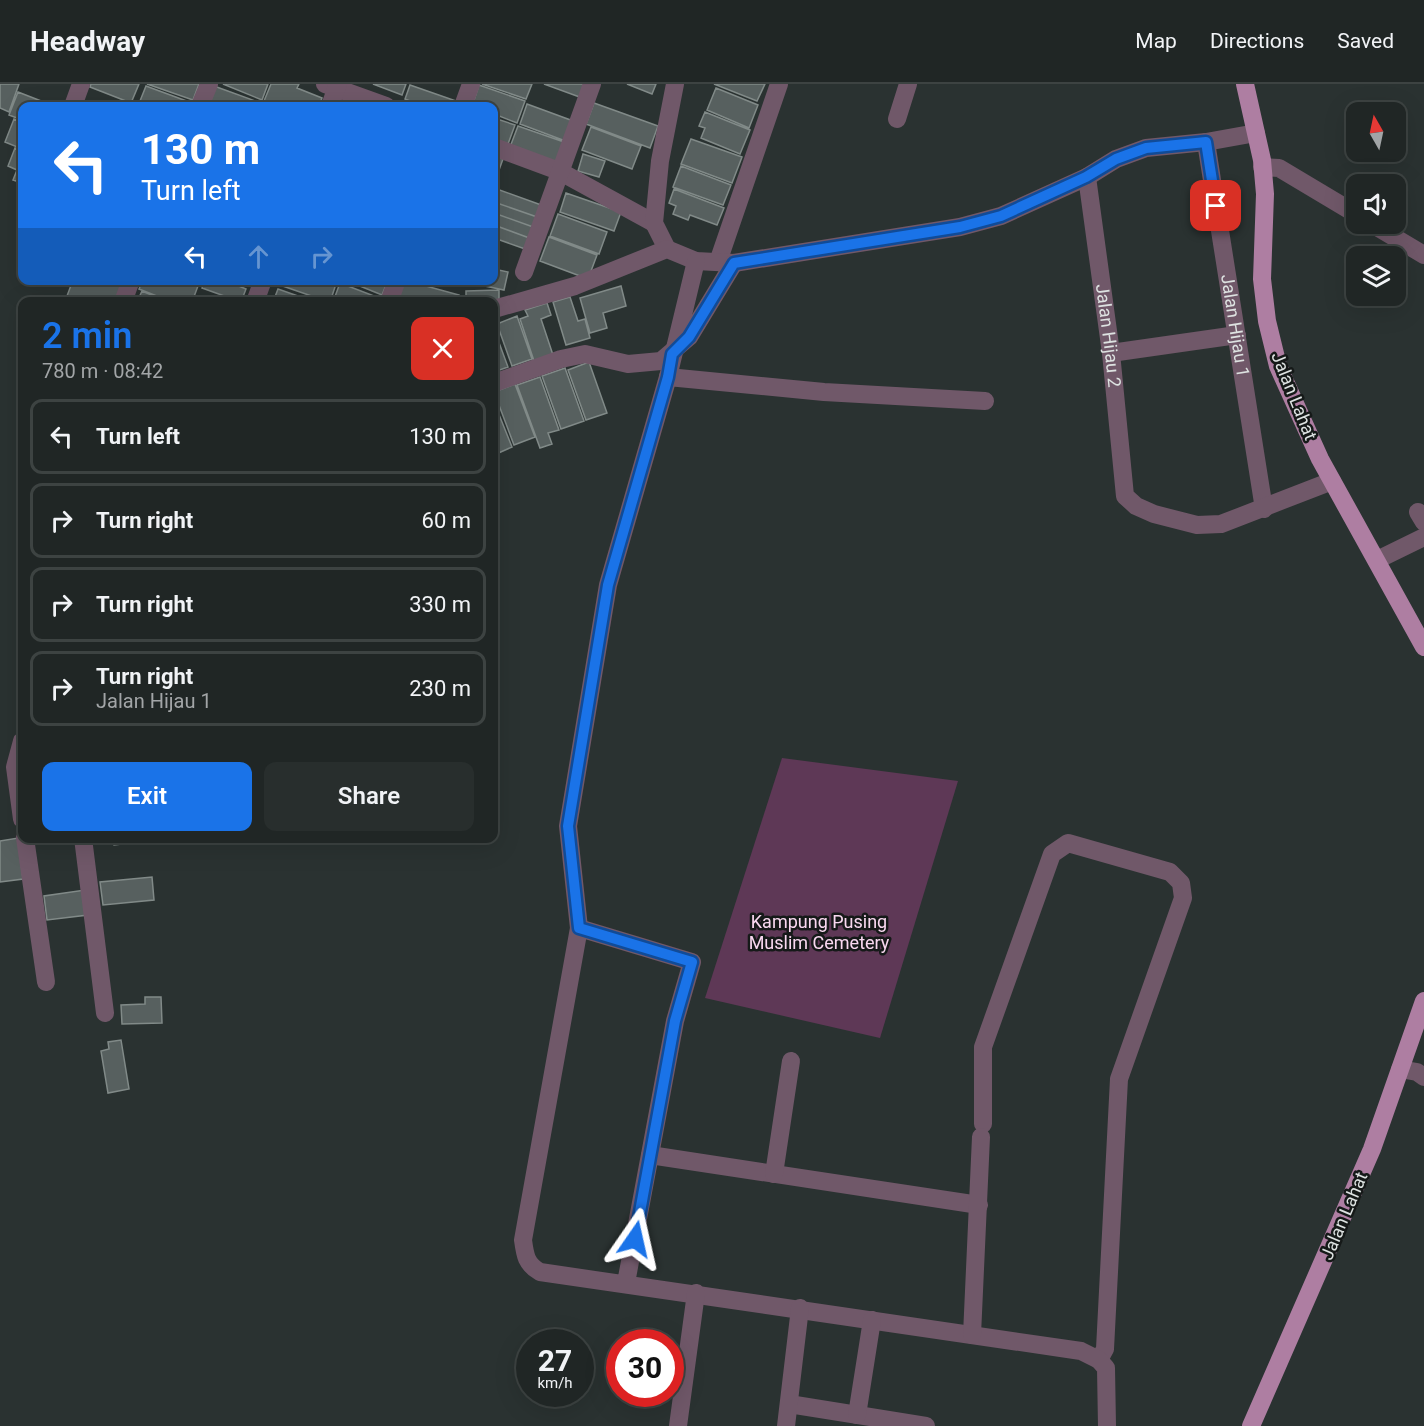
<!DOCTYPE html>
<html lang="en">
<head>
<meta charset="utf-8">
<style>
	:root { --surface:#202625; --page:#282e2d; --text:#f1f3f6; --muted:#a2a5a7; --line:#3d4342; --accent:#1a73e8 }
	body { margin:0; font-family:Roboto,sans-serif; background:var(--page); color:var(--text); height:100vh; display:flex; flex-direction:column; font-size:22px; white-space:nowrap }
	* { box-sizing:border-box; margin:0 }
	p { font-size:20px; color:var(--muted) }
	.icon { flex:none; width:33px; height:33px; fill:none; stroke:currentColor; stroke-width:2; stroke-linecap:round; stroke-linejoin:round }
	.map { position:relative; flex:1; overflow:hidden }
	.side { position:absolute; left:18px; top:213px; width:480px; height:546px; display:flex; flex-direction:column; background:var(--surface); border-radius:12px; box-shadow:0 6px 24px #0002,0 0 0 2px var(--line) }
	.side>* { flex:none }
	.guide { position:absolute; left:18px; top:18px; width:480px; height:183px; border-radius:12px; box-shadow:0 6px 24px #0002,0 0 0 2px var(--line); background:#1a73e8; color:#fff; overflow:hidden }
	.needle { width:39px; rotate:351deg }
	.controls { position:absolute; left:1346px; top:18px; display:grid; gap:12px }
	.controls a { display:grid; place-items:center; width:60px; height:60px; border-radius:12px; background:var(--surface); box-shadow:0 6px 24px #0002,0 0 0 2px var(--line); font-size:30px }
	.speed { position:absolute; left:516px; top:1245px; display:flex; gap:12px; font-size:30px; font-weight:700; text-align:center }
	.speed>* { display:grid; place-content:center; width:78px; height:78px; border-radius:50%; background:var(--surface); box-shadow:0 6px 24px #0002,0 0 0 2px var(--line); line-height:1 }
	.speed small { font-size:15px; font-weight:400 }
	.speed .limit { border:9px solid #d22; background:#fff; color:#111 }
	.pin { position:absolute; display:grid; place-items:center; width:51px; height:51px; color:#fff; margin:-26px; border-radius:12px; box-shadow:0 3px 9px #0006 }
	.me { position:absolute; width:66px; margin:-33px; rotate:11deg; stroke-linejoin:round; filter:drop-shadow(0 0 4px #0008) }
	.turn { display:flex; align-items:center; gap:21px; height:126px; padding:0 24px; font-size:27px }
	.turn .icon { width:78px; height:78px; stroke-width:2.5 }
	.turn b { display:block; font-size:42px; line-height:51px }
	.lanes { display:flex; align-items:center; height:57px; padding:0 24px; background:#0003; justify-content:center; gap:30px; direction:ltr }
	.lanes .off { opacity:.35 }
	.round { display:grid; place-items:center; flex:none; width:63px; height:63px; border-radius:12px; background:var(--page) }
	.head { display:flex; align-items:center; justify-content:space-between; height:102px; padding:0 24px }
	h1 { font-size:36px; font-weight:600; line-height:45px; color:var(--accent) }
	.action { display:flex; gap:12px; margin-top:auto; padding:12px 24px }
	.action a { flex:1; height:69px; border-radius:12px; background:var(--accent); color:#fff; font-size:24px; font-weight:600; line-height:69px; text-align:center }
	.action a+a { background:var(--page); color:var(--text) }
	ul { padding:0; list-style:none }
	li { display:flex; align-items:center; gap:18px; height:75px; margin:0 12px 9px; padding:0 12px; border:3px solid var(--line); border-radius:12px }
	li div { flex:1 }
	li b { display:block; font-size:22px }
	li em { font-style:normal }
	header { display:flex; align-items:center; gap:36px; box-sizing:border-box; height:84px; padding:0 30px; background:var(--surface); border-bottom:2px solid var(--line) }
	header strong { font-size:28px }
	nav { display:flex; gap:33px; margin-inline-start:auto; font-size:21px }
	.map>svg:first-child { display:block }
	.green { fill:#5e3856 }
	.building { fill:#57605f; stroke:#818a88; stroke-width:1.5 }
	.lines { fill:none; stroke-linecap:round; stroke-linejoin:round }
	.minor { stroke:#705869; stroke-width:18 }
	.major { stroke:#ae7ea2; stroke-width:18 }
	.route-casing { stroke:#114b97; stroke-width:15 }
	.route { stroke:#1a73e8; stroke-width:10 }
	.labels { text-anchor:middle; stroke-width:5; stroke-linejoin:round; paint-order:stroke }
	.street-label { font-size:18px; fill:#dde2e1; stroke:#151918 }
	.park-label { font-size:18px; fill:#f9d8f0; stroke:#151918 }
</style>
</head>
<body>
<header>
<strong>Headway</strong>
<nav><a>Map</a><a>Directions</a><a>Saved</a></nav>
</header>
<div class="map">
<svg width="1424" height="1342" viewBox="0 0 1424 1342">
	<rect width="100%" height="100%" fill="#2a3231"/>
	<path class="green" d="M782 674 958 697 880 954 705 914Z"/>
	<path class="building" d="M0 0H19L9 28 0 24Z
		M91 0H139L131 19 90 3Z
		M147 0H199L193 16Z
		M223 0H268L262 16Z
		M271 0H299L297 4 322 14 319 22H279L264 17Z
		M373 0H406L402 11Z
		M482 0H532L526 15Z
		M544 0H590L585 15Z
		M627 0H656L652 10Z
		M714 0H765L757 17Z
		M410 1 456 17 455 22H408L410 17 405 15Z
		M479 1 525 17 517 39 494 30V22H472Z
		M146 2 192 19 191 22H138Z
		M214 2 261 19 259 22H206Z
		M716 4 758 21 749 44 707 26Z
		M18 8 54 22H22V36L9 31Z
		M594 19 658 42 650 64 586 40Z
		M527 20 576 38 568 58 520 40Z
		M705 28 750 46 740 70 701 54 705 44 699 42Z
		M494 34 515 41 508 60 494 55Z
		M14 35 22 39V65L5 58Z
		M518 42 564 58 557 80 510 63Z
		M591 43 641 62 632 85 582 66Z
		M691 55 742 73 732 99 681 80Z
		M15 64 22 67V99L13 96 17 86 8 82Z
		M583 70 605 77 599 93 578 87Z
		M494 71 503 75 494 100Z
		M681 82 731 101 723 121 673 103Z
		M494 104 544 122 540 134 494 118Z
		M674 105 724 124 717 141 690 131 688 136 673 130 676 122 669 119Z
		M566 109 621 128 614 147 560 128Z
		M494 118 540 134 536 144 494 129Z
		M494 129 536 144 532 155 494 141Z
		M558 130 607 148 599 170 550 152Z
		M494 141 532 155 528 166 494 154Z
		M549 153 597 171 588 195 540 177Z
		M494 185 508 188 504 206 466 198 494 196Z
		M73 196H107L121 202 115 218H83L67 212Z
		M143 196H184L198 202 192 218H172L139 205Z
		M205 196H224L246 205 241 218 202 204Z
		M275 196H334L337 197 331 215 324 213 323 216 274 199Z
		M345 196H388L382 211Z
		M404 196 459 211 457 218 398 216Z
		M340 199 382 215V218H333Z
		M621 202 626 222 603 229 607 244 590 249 580 214Z
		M278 205 315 218H273Z
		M499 206V222L494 218H466V207Z
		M142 207 168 218H137Z
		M570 213 578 237 585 235 590 254 566 261 553 218Z
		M547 219 551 231 541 235 554 274 535 280 520 235 528 232 525 226Z
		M517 232 532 275 512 282 497 240Z
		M494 245 508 283 494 288Z
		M589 278 607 329 586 336 568 286Z
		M565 284 584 337 561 345 542 292Z
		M540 293 559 346 548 349 552 360 540 364 517 301Z
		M515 300 535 353 514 361 494 308Z
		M494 318 512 363 494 371Z
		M18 754 23 795 0 798V757Z
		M94 754H130V759L114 761 113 758 106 759V755Z
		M152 793 154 816 103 821 100 798Z
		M85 806 88 831 47 836 44 812Z
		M145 913H161L162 939 122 940 121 921 145 920Z
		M121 956 129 1005 108 1009 101 967 109 965 108 958Z"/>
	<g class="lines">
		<g class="minor">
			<path d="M325 0 386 22"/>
			<path d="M73 22 81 0"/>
			<path d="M200 22 209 0"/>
			<path d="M330 22 338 0"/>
			<path d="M463 22 471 0"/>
			<path d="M897 35 908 0"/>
			<path id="s1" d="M1206 58 1264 425"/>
			<path d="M494 63 559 87 654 139"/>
			<path d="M1262 83 1279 84 1356 130"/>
			<path id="s2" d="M1087 93 1111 269 1125 412 1136 422 1154 430 1197 441 1221 440 1332 397"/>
			<path d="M1372 140 1424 171"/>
			<path d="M667 165 654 139 660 77 675 0"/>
			<path d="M718 178 779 0"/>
			<path d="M524 188 592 0"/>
			<path d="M123 218 131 196"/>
			<path d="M255 218 263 196"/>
			<path d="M389 218 397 196"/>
			<path d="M494 225 575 202 667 165 696 177 734 179 960 143 1001 132 1087 93 1116 75 1146 64 1206 58 1256 49"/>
			<path d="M1111 269 1237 251"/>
			<path d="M668 293 824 308 985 317"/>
			<path d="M494 299 561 275 585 270 628 280 661 277 689 253 734 179"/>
			<path d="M1418 428 1424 438"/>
			<path d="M1377 476 1424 453"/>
			<path d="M22 657 15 683 22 735"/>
			<path d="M25 754 46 898"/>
			<path d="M83 754 105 929"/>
			<path d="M579 844 568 742 608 501 668 293 696 177"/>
			<path d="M1400 985 1417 988 1424 993"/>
			<path d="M983 1040V963L1052 770 1068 759 1170 788 1181 799 1183 814 1119 995 1105 1265 1099 1276"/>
			<path d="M650 1071 979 1121"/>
			<path d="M774 1090 791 977"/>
			<path d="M626 1199 675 937 692 878 579 844 523 1156C525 1171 526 1180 540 1188L1081 1267 1099 1276 1106 1284 1107 1342"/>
			<path d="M972 1251 981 1053"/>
			<path d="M789 1320 926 1342"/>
			<path d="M857 1331 872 1236"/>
			<path d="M678 1342 696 1209"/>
			<path d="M786 1342 800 1224"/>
		</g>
		<path class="major" d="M1245 0 1262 76 1265 110 1262 195 1267 237 1278 282 1320 375 1424 563
			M1251 1342 1372 1065 1424 917"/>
	</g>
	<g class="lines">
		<g class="route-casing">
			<path id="route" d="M635 1155 675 937 692 878 579 844 568 742 608 501 668 293 672 270 689 253 734 179 960 143 1001 132 1086 93 1116 75 1146 64 1206 58 1216 122"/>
		</g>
		<use href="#route" class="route"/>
	</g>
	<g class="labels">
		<g class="street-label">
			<text dy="6" stroke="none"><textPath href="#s1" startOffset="186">Jalan Hijau 1</textPath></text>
			<text dy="6" stroke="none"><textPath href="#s2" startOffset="160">Jalan Hijau 2</textPath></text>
			<text transform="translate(1294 312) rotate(68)" y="6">Jalan Lahat</text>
			<text transform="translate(1344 1132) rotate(-67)" y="6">Jalan Lahat</text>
		</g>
		<g class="park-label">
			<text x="819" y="844">Kampung Pusing<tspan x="819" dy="21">Muslim Cemetery</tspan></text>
		</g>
	</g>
</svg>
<div class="controls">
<a><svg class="needle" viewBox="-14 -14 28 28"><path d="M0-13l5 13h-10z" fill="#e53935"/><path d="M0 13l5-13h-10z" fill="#a2a5a7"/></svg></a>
<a><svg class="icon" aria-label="sound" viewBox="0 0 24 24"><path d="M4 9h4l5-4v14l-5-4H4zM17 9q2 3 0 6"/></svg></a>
<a><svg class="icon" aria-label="layers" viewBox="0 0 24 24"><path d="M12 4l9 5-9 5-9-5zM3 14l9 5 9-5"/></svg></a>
</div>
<div class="speed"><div>27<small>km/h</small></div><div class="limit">30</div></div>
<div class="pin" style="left:1216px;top:122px;background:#d93025"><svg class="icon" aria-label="arrive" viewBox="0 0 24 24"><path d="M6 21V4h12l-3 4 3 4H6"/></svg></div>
<svg class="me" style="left:635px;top:1155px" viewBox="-20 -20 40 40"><path d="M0-17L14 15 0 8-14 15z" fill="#1a73e8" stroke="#fff" stroke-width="4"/></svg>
<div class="guide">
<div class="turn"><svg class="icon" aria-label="left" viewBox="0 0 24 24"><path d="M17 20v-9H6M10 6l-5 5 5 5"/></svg><div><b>130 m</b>Turn left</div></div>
<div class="lanes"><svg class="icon" aria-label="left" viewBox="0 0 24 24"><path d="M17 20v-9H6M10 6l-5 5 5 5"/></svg><svg class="icon off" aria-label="ahead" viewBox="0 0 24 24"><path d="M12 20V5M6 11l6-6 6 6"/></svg><svg class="icon off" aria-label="right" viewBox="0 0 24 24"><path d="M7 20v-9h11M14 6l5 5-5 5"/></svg></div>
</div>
<section class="side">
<div class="head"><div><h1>2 min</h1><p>780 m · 08:42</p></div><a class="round" style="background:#d93025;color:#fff"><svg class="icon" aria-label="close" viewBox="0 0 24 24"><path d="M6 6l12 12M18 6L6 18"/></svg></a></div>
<ul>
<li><svg class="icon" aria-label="left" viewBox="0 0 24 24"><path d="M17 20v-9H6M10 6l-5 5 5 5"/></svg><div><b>Turn left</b></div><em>130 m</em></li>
<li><svg class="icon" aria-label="right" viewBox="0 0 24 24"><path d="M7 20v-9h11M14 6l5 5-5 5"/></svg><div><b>Turn right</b></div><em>60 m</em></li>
<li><svg class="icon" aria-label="right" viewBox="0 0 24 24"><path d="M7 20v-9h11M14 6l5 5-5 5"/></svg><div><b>Turn right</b></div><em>330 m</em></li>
<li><svg class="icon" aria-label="right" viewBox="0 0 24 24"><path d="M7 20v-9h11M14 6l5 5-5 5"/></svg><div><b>Turn right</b><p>Jalan Hijau 1</p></div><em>230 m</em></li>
</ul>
<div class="action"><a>Exit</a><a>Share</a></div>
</section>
</div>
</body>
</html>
